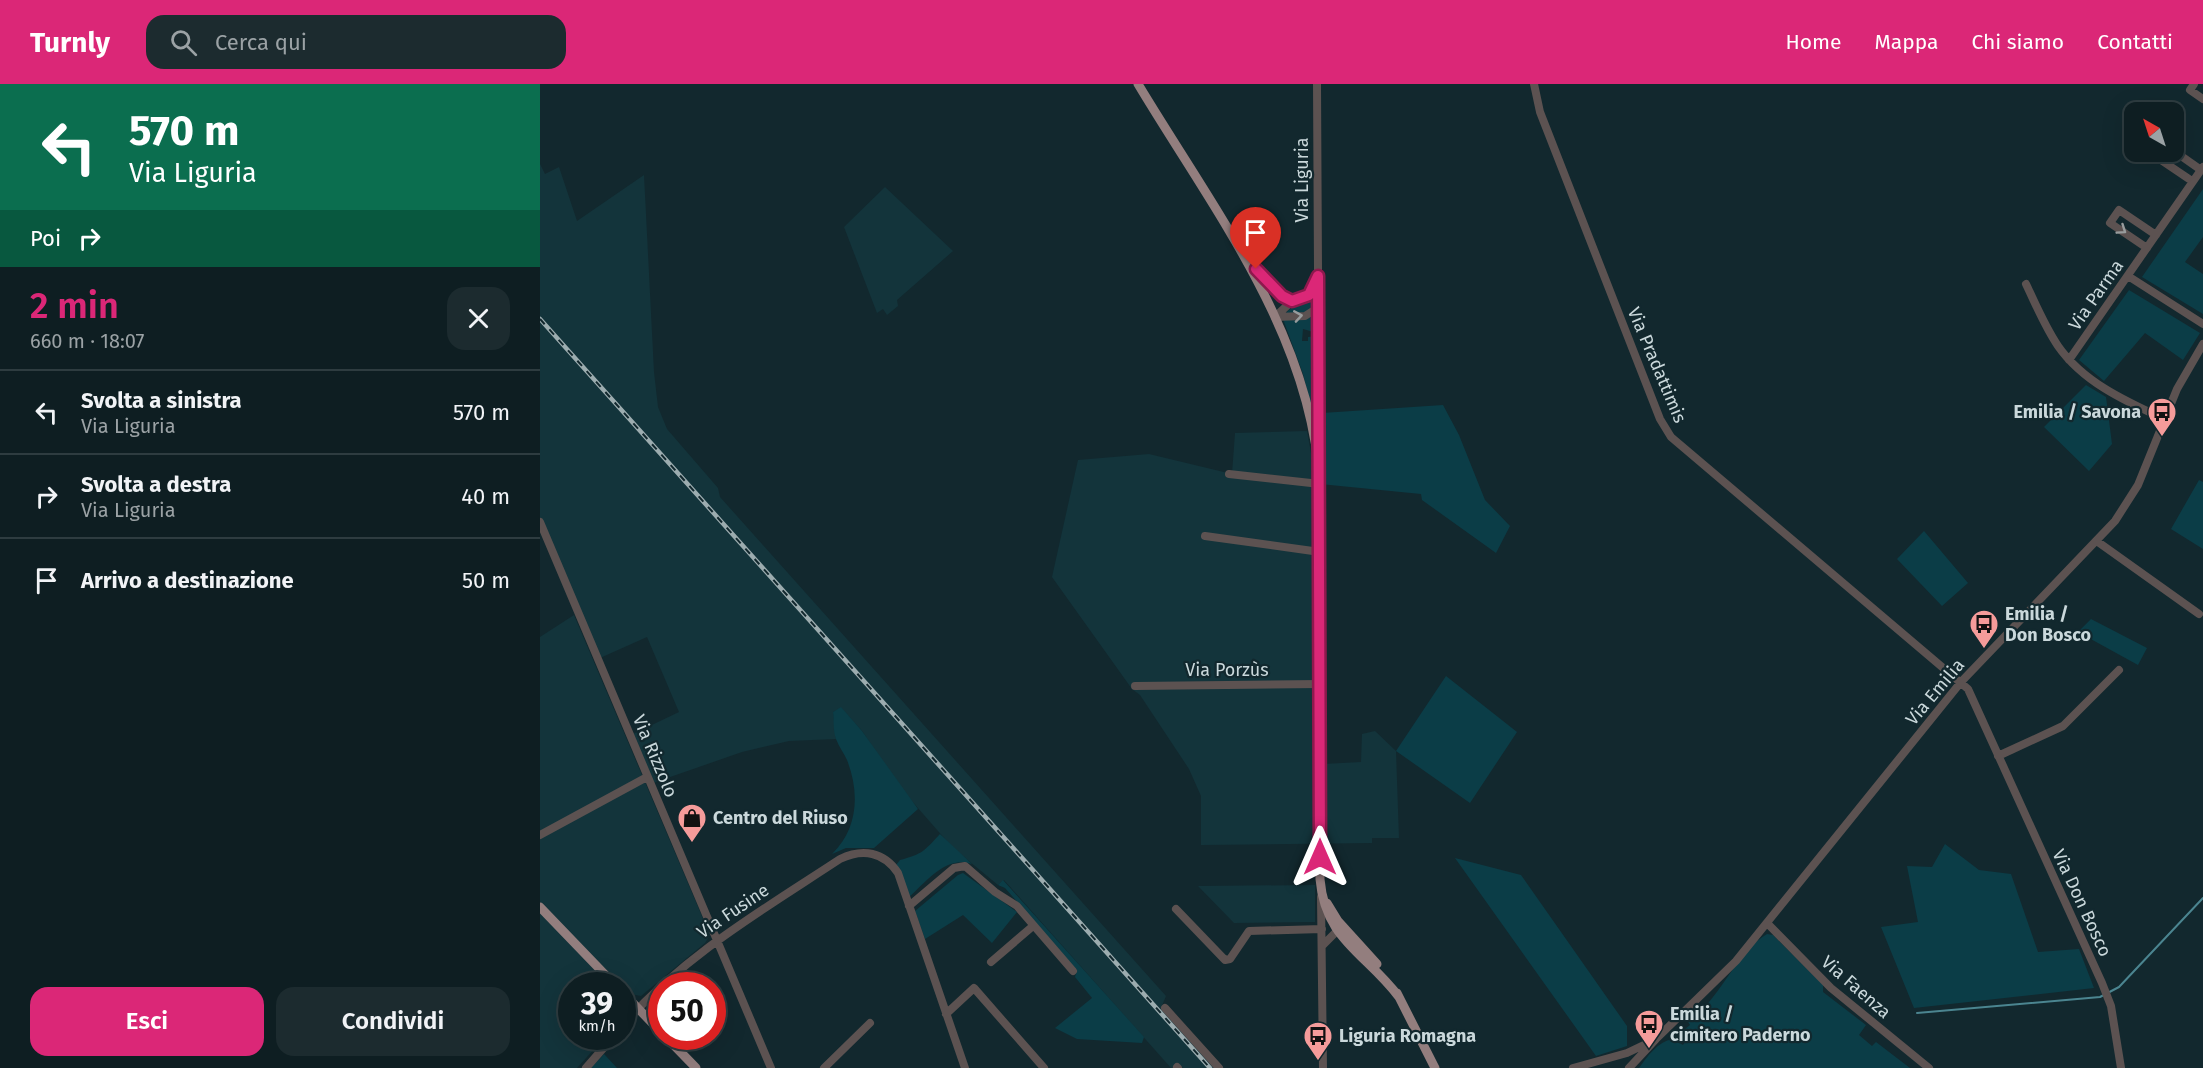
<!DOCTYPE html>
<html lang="it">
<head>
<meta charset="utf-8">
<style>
	:root { --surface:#0e1e22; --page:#1c2b2f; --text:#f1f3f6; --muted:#9ba2a5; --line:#2e3c40; --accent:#db2777 }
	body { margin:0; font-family:"Fira Sans",sans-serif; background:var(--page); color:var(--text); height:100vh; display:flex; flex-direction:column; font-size:22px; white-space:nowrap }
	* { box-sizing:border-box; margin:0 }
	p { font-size:20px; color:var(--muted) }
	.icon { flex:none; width:33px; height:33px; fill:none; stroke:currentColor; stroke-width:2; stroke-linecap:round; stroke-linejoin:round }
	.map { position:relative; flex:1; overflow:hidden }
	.side { display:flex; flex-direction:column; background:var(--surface); width:540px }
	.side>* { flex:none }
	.guide { background:#0b6e4f; color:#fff; overflow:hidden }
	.needle { width:39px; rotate:321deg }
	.buttons { position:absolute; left:1584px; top:18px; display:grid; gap:12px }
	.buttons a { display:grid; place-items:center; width:60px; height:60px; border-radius:12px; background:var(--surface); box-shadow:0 6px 24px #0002,0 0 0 2px var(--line); font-size:30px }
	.speed { position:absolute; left:18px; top:888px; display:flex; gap:12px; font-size:30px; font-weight:700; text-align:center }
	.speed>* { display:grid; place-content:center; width:78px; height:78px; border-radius:50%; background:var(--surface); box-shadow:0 6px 24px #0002,0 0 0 2px var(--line); line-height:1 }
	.speed small { font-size:15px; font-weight:400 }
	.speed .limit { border:9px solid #d22; background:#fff; color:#111 }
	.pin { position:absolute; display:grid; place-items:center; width:51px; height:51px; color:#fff; margin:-62px -26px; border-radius:50% 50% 50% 0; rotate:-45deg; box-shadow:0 0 6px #0007 }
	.pin .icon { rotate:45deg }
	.me { position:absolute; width:66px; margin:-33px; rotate:0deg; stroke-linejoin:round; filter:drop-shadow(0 0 4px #0008) }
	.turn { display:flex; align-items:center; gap:21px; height:126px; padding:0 30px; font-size:27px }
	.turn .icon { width:78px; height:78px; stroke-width:2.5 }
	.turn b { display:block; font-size:42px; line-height:51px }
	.then { display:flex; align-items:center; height:57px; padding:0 30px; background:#0003; gap:12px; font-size:22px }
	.round { display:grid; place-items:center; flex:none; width:63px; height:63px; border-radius:18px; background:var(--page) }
	.overview { display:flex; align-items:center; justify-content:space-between; height:102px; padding:0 30px }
	h1 { font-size:36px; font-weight:600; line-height:45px; color:var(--accent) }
	.cta { display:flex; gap:12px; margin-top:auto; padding:12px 30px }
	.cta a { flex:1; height:69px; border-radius:18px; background:var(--accent); color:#fff; font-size:24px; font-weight:600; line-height:69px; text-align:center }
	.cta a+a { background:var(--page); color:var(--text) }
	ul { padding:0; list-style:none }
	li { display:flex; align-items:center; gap:18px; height:84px; padding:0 30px; border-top:2px solid var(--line) }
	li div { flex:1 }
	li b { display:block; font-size:22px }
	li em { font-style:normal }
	header { display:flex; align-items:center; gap:36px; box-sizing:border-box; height:84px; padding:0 30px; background:var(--accent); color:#fff }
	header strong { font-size:28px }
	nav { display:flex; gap:33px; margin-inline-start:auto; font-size:21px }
	.search { width:420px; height:54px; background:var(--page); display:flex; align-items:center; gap:15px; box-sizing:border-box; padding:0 21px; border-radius:18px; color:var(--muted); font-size:22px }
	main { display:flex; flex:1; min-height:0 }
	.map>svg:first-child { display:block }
	.built { fill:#13343b }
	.green { fill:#0b3d47 }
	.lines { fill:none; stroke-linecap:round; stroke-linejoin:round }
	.stream { stroke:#4b8590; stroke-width:2 }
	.minor { stroke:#5c5251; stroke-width:8 }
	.major { stroke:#937e7e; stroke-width:9 }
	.rail-casing { stroke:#9cacaf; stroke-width:4.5 }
	.rail { stroke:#12282e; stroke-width:2; stroke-dasharray:7; stroke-linecap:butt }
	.oneway { stroke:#989c9d }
	.route-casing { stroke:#8e194d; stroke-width:15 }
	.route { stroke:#db2777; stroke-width:10 }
	.labels { text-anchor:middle; stroke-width:4.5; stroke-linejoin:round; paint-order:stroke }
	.street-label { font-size:18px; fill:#cad8db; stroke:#12282e }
	.poi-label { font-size:18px; font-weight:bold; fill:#cad8db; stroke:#12282e; text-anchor:start }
</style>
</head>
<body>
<header>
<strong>Turnly</strong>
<div class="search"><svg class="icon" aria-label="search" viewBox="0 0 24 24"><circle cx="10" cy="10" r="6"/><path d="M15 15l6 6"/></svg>Cerca qui</div>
<nav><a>Home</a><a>Mappa</a><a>Chi siamo</a><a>Contatti</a></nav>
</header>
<main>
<section class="side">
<div class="guide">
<div class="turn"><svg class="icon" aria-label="left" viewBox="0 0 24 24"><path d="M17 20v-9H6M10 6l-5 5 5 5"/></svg><div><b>570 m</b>Via Liguria</div></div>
<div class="then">Poi<svg class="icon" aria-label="right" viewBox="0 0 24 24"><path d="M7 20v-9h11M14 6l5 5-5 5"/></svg></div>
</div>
<div class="overview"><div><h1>2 min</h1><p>660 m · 18:07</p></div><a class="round"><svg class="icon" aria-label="close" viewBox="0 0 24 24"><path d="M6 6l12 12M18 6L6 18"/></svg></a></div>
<ul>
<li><svg class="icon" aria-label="left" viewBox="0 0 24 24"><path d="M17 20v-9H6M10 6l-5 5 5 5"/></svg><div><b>Svolta a sinistra</b><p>Via Liguria</p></div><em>570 m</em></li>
<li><svg class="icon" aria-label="right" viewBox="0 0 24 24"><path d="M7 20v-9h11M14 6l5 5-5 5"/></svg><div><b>Svolta a destra</b><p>Via Liguria</p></div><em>40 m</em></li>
<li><svg class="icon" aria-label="arrive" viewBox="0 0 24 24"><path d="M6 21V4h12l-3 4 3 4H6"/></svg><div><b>Arrivo a destinazione</b></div><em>50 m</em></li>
</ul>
<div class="cta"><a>Esci</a><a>Condividi</a></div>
</section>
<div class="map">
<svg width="1663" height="984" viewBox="0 0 1663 984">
	<rect width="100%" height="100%" fill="#12282e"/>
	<path class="built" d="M0 80 5 90 19 83 37 137 104 91 114 288 118 323 127 345 178 404 180 413 626 912 621 924 675 984H643L640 981 631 984 464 796 458 801 412 763 363 707 322 647 301 624 293 628 296 655 249 657 202 668 113 699 93 650 139 628 107 553 60 574 0 434Z
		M345 103 413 167 357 216 358 222 347 231 343 225 337 229 304 143Z
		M767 347 776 396 783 680 821 678 822 650 835 647 856 667 859 754H832V759L661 761V712L649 685 600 611 592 605 512 493 538 376 609 370 692 390 695 349Z
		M34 531 170 851 165 859 101 912 90 910 84 904 0 818V553Z
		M775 801V838L694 839 658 802Z
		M0 828 70 901 32 902V952L65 953 37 984H0Z"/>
	<path class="green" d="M1663 105V153L1645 178 1663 190V230L1602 193Z
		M1589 206 1660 249 1643 276 1605 249 1564 297 1539 276Z
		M776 209 777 222 769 228 745 230C753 219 767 220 776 209Z
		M777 230V249L763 245 762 257H768V253L777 252V345L763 290 743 235H765Z
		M1546 301 1566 313 1572 360 1549 387 1504 343Z
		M903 321 919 351 945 416 970 442 956 469 882 416 881 410 780 400 782 329Z
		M1659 396 1663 398V465L1631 445Z
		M1384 447 1428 499 1402 522 1357 475Z
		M1551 535 1607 564 1598 581 1538 548Z
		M906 592 977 648 930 719 856 667Z
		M301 623 322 647 378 725 334 764H306L292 770C318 745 320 709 307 676 304 669 299 663 296 655 293 647 294 636 293 628Z
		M400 750 432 780C406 771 387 797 369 813L356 781 360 776C383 770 384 767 400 750Z
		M1405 760 1439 786 1471 790 1498 868 1539 865 1554 904 1374 924 1341 843 1378 838 1367 782 1392 783Z
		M915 774 981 791 1087 942V962L1056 972Z
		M423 789 477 828 452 859 423 831 385 855 375 827 418 791Z
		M463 796 604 953 602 959 537 955 515 944 552 914 535 893 537 886 465 804 458 801Z
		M1227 850 1233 851 1283 901V908L1326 941 1319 951 1332 962 1336 958 1370 984H1099C1108 972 1117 958 1133 955L1143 961 1145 958 1138 949 1142 942 1145 945 1150 941 1148 938C1181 915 1196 868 1227 850Z
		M64 970 77 984H51Z"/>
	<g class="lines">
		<path class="stream" d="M1377 929 1560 913 1579 903 1663 814"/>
		<path class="minor" d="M777 0 779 368
			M994 0 1000 28 1120 335 1131 353 1428 605 1562 899 1571 922 1581 984
			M1654 0 1650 6 1663 15
			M1634 67 1661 86
			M1619 68 1615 72 1652 97
			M1607 164 1570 139 1579 126 1616 151
			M709 178 742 212 752 217
			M1588 192 1663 240
			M1486 200C1496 221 1505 243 1518 262 1543 298 1585 317 1624 335
			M735 233 752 217 769 211 777 196
			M735 233 765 232 779 223
			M1529 276 1663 83
			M689 390 780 400
			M0 438 231 984
			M665 452 780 468
			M1558 458 1659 530
			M595 602 780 600
			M1458 672 1523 642 1579 586
			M0 751 107 693
			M781 813 783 984
			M369 822 414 784 425 782 455 808 477 822 533 887
			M636 825 685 876 690 875 709 847 782 845
			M1228 840 1291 904 1389 984
			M782 862 797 847 799 840
			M451 878 493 842
			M625 924 679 984
			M406 930 434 904 504 984
			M82 942C146 870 221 827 300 775 323 764 344 768 358 789L425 984
			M637 983 638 984
			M46 984 74 952
			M284 984 330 939
			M1033 984 1087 969 1108 959
			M1089 984 1116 955 1196 877 1421 598 1575 437 1598 401 1637 305 1663 260"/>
		<path class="major" d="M598 0C673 125 771 249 780 400V795C785 856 826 869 859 913
			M787 819 798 837 837 880
			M0 823 76 902
			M82 908 122 949
			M857 909 895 984
			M125 952 156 984"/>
		<g class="rail-casing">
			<path id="rail" d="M0 235 670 984"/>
		</g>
		<use href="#rail" class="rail"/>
	</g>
	<defs><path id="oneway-chevron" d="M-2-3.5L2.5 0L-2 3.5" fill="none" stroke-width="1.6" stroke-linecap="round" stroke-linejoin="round" transform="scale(1.5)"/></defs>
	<g class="oneway">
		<use href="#oneway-chevron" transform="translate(1582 146) rotate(34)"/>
		<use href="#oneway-chevron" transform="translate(758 232) rotate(-9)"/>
	</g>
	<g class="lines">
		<g class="route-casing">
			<path id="route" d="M716 185 742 212 752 217 769 211 778 192 780 773"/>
		</g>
		<use href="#route" class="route"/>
	</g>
	<defs>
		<g id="bus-pin" transform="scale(1.5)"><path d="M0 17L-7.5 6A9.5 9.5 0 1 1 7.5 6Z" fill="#f59b9a" stroke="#12282e"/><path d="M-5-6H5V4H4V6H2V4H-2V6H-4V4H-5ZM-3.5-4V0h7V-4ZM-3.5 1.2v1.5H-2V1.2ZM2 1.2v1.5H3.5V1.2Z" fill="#111"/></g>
		<g id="shop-pin" transform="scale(1.5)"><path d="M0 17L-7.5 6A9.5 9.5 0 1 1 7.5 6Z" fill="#f59b9a" stroke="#12282e"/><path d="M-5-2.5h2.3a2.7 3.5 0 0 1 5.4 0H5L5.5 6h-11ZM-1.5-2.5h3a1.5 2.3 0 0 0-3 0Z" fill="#111"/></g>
	</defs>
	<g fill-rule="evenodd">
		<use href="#bus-pin" x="1622" y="328"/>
		<use href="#bus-pin" x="1444" y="540"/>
		<use href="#shop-pin" x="152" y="734"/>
		<use href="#bus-pin" x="1109" y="940"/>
		<use href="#bus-pin" x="778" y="952"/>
	</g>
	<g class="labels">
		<g class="street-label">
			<text transform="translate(762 96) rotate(-90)" y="6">Via Liguria</text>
			<text transform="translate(1556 211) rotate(-55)" y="6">Via Parma</text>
			<text transform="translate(1117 281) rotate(67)" y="6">Via Pradattimis</text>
			<text x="687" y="592">Via Porzùs</text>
			<text transform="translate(1395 608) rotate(-50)" y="6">Via Emilia</text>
			<text transform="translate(115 672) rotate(67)" y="6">Via Rizzolo</text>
			<text transform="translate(1542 819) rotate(65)" y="6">Via Don Bosco</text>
			<text transform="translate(193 827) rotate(-34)" y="6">Via Fusine</text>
			<text transform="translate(1316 903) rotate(41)" y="6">Via Faenza</text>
		</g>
		<g class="poi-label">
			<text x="1601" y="334" text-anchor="end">Emilia / Savona</text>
			<text x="1465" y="536">Emilia /<tspan x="1465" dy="21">Don Bosco</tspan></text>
			<text x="173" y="740">Centro del Riuso</text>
			<text x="1130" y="936">Emilia /<tspan x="1130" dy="21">cimitero Paderno</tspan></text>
			<text x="799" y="958">Liguria Romagna</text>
		</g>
	</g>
</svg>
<div class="buttons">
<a><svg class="needle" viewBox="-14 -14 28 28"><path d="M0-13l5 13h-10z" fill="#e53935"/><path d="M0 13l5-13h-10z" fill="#9ba2a5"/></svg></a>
</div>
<div class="speed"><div>39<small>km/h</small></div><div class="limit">50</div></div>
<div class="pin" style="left:716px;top:185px;background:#d93025"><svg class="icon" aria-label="arrive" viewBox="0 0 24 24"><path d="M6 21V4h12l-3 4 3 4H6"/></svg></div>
<svg class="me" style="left:780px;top:773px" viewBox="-20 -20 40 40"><path d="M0-17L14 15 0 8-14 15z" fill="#db2777" stroke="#fff" stroke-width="4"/></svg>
</div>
</main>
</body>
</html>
